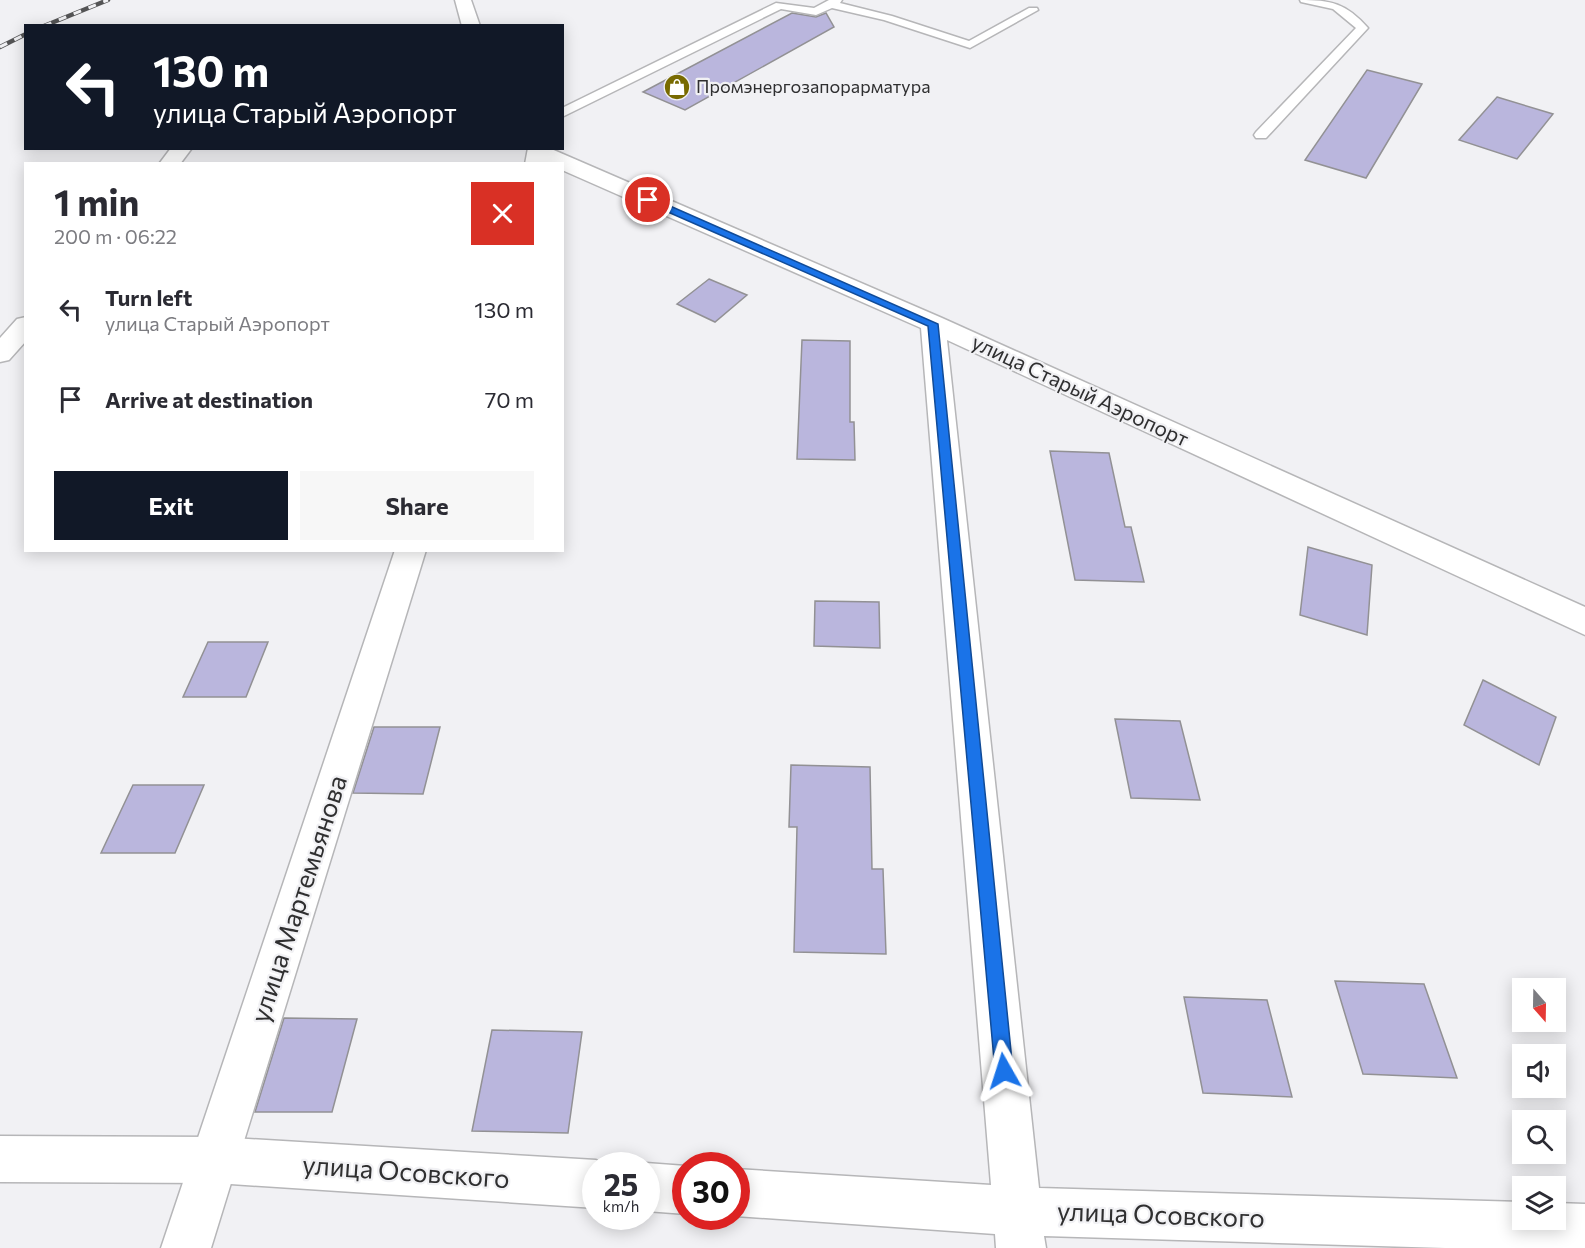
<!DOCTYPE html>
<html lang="en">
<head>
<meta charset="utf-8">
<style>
	:root { --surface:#fff; --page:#f7f7f7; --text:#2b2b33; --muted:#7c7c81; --accent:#111827 }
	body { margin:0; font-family:Commissioner,sans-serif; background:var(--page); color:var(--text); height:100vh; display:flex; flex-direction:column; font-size:22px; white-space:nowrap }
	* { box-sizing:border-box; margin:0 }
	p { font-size:20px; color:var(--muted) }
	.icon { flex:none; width:33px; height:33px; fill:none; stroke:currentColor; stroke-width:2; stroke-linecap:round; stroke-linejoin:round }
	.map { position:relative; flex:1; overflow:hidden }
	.details { position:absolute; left:24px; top:162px; width:540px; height:390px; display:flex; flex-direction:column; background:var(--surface); border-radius:0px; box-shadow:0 3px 15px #0003 }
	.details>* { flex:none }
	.hud { position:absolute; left:24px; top:24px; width:540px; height:126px; border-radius:0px; box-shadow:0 3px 15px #0003; background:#111827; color:#fff; overflow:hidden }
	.needle { width:39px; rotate:160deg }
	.fabs { position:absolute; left:1512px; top:978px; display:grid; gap:12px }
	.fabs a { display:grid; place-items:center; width:54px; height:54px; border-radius:0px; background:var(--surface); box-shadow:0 3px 15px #0003; font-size:30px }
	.speed { position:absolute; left:582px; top:1152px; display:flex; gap:12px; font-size:30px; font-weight:700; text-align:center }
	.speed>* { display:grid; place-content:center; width:78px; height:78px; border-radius:50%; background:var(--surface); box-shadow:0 3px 15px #0003; line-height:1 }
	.speed small { font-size:15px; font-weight:400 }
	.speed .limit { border:9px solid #d22; background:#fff; color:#111 }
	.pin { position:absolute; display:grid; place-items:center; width:51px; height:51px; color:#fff; margin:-26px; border:3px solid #fff; border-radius:50%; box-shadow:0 2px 6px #0007 }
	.me { position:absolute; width:66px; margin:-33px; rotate:354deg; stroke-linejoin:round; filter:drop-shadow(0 0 4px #0008) }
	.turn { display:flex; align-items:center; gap:21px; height:126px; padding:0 30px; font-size:27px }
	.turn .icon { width:78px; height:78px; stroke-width:2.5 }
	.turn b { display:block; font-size:42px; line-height:51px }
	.round { display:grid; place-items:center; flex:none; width:63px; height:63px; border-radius:0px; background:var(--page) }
	.summary { display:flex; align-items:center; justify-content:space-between; height:102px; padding:0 30px }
	h1 { font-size:36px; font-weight:700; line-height:45px }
	.cta { display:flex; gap:12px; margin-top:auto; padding:12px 30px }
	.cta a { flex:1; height:69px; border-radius:0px; background:var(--accent); color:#fff; font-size:24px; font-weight:700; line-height:69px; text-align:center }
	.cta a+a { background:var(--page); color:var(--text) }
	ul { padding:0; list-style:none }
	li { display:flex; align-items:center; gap:18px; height:90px; padding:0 30px }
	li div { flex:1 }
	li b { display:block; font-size:22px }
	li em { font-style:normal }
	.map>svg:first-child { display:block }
	.building { fill:#bab6dd; stroke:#929194; stroke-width:1.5 }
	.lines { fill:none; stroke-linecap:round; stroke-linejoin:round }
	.lane-casing { stroke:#b6b6b8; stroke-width:3 }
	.street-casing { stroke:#b6b6b8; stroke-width:3 }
	.secondary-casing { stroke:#b6b6b8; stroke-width:3 }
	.lane { fill:#fff; fill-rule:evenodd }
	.street { fill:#fff; fill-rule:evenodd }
	.secondary { fill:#fff; fill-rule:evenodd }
	.rail-casing { stroke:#545455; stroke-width:4.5 }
	.rail { stroke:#f1f1f4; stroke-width:3; stroke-dasharray:8; stroke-linecap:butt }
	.route { fill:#1a73e8; stroke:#114b97; stroke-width:1.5 }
	.labels { text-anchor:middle; stroke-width:4.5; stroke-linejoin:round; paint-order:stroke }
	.far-poi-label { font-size:18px; fill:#2f2f30; stroke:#f1f1f4; text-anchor:start }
	.street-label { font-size:21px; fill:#2f2f30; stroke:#f1f1f4 }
	.near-street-label { font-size:26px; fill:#2f2f30; stroke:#f1f1f4 }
</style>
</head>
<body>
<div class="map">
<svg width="1585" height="1248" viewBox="0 0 1585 1248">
	<rect width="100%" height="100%" fill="#f1f1f4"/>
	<path class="building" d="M792 13 816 17 826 13 834 27 685 110 643 92Z
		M1367 70 1422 84 1366 178 1305 160Z
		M1497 97 1553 114 1517 159 1459 140Z
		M709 279 747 295 715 322 677 304Z
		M802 340 850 341V422H854L855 460 797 459Z
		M1050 451 1109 453 1125 527H1131L1144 582 1075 580Z
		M1308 547 1372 565 1367 635 1300 615Z
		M815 601 879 602 880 648 814 646Z
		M208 642H268L246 697H183Z
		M1483 680 1556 717 1539 765 1464 725Z
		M1115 719 1180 721 1200 800 1131 798Z
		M374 727H440L423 794 353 793Z
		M791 765 870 767 872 869H883L886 954 794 952 797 827H789Z
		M133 785H204L175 853H101Z
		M1335 981 1424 984 1457 1078 1363 1074Z
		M1184 997 1267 1000 1292 1097 1203 1093Z
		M284 1018 357 1019 332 1112H255Z
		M492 1030 582 1032 568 1133 472 1131Z"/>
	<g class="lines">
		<g class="lane-casing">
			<path id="lane" d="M829 0H842L840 3 892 16 969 41 1029 8H1037L1038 10 970 48 884 20 832 8 816 15 781 9 562 117V108L776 3 814 8Z
				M1300 0C1331 0 1346 3 1368 28L1266 138H1256L1254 135 1256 132 1356 28 1333 9 1301 2Z"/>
		</g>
		<g class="street-casing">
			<path id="street" d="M171 148H192L180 164H159Z
				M531 148H549L942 318 1585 607V635L947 340 1039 1188 1522 1202V1220H1556V1203L1585 1204V1248H1445L1044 1236 1046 1248H996L995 1234 735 1216 736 1169 991 1185 921 328 562 170V164C550 164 536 163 529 152Z
				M26 317V341L9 360 0 362V338L17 319Z
				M0 1136 216 1137 596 1160 609 1166H596V1208L216 1183 0 1182Z
				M646 1163 686 1166V1214L646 1211V1166H641Z"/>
		</g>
		<g class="secondary-casing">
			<path id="secondary" d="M455 0H471L480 26H462Z
				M528 148H549L546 164H525Z
				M395 550H426L211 1248H161Z"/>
		</g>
		<use href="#lane" class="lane"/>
		<use href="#street" class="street"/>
		<use href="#secondary" class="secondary"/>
		<g class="rail-casing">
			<path id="rail" d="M44 26 108 0
				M0 47 26 34"/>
		</g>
		<use href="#rail" class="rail"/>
	</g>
	<path class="route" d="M645 198H652L938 324 1013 1071 1011 1077 1004 1080 998 1077 995 1071 928 326 645 202Z"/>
	<defs>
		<g id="shop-disc" transform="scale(1.35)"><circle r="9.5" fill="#786a00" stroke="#f1f1f4"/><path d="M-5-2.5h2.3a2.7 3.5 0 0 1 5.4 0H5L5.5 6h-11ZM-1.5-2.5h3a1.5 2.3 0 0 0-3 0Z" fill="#fff"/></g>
	</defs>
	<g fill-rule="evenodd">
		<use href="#shop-disc" x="677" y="87"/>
	</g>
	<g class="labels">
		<g class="far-poi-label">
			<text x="696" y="93">Промэнергозапорарматура</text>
		</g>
		<g class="street-label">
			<text transform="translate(1080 391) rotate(25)" y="7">улица Старый Аэропорт</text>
		</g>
		<g class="near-street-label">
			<text transform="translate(299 899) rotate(-72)" y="9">улица Мартемьянова</text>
			<text transform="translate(406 1172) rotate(4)" y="9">улица Осовского</text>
			<text transform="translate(1161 1215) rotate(2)" y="9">улица Осовского</text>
		</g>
	</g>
</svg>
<div class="fabs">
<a><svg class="needle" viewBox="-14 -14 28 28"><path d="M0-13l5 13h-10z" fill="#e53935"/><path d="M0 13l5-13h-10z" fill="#7c7c81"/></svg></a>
<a><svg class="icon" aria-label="sound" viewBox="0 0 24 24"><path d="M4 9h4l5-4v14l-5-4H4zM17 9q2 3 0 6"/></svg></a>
<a><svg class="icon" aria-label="search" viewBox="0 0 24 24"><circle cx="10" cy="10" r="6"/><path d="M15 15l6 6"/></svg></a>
<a><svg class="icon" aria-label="layers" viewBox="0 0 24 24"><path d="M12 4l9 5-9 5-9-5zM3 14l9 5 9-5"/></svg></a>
</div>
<div class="speed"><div>25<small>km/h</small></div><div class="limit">30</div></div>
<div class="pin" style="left:648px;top:200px;background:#d93025"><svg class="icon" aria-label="arrive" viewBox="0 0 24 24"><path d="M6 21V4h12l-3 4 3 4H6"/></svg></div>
<svg class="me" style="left:1004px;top:1071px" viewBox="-20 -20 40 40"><path d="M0-17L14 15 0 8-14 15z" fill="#1a73e8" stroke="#fff" stroke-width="4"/></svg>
<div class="hud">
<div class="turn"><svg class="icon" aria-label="left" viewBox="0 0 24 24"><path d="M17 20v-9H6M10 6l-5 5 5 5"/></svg><div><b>130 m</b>улица Старый Аэропорт</div></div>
</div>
<section class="details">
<div class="summary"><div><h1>1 min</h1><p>200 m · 06:22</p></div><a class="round" style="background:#d93025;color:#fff"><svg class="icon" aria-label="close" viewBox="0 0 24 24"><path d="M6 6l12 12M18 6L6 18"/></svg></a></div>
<ul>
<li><svg class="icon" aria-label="left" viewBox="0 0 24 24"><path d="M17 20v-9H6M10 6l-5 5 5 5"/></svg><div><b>Turn left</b><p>улица Старый Аэропорт</p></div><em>130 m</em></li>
<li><svg class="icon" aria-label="arrive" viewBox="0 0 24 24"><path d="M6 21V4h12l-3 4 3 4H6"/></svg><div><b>Arrive at destination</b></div><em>70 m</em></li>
</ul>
<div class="cta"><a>Exit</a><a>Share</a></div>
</section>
</div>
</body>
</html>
